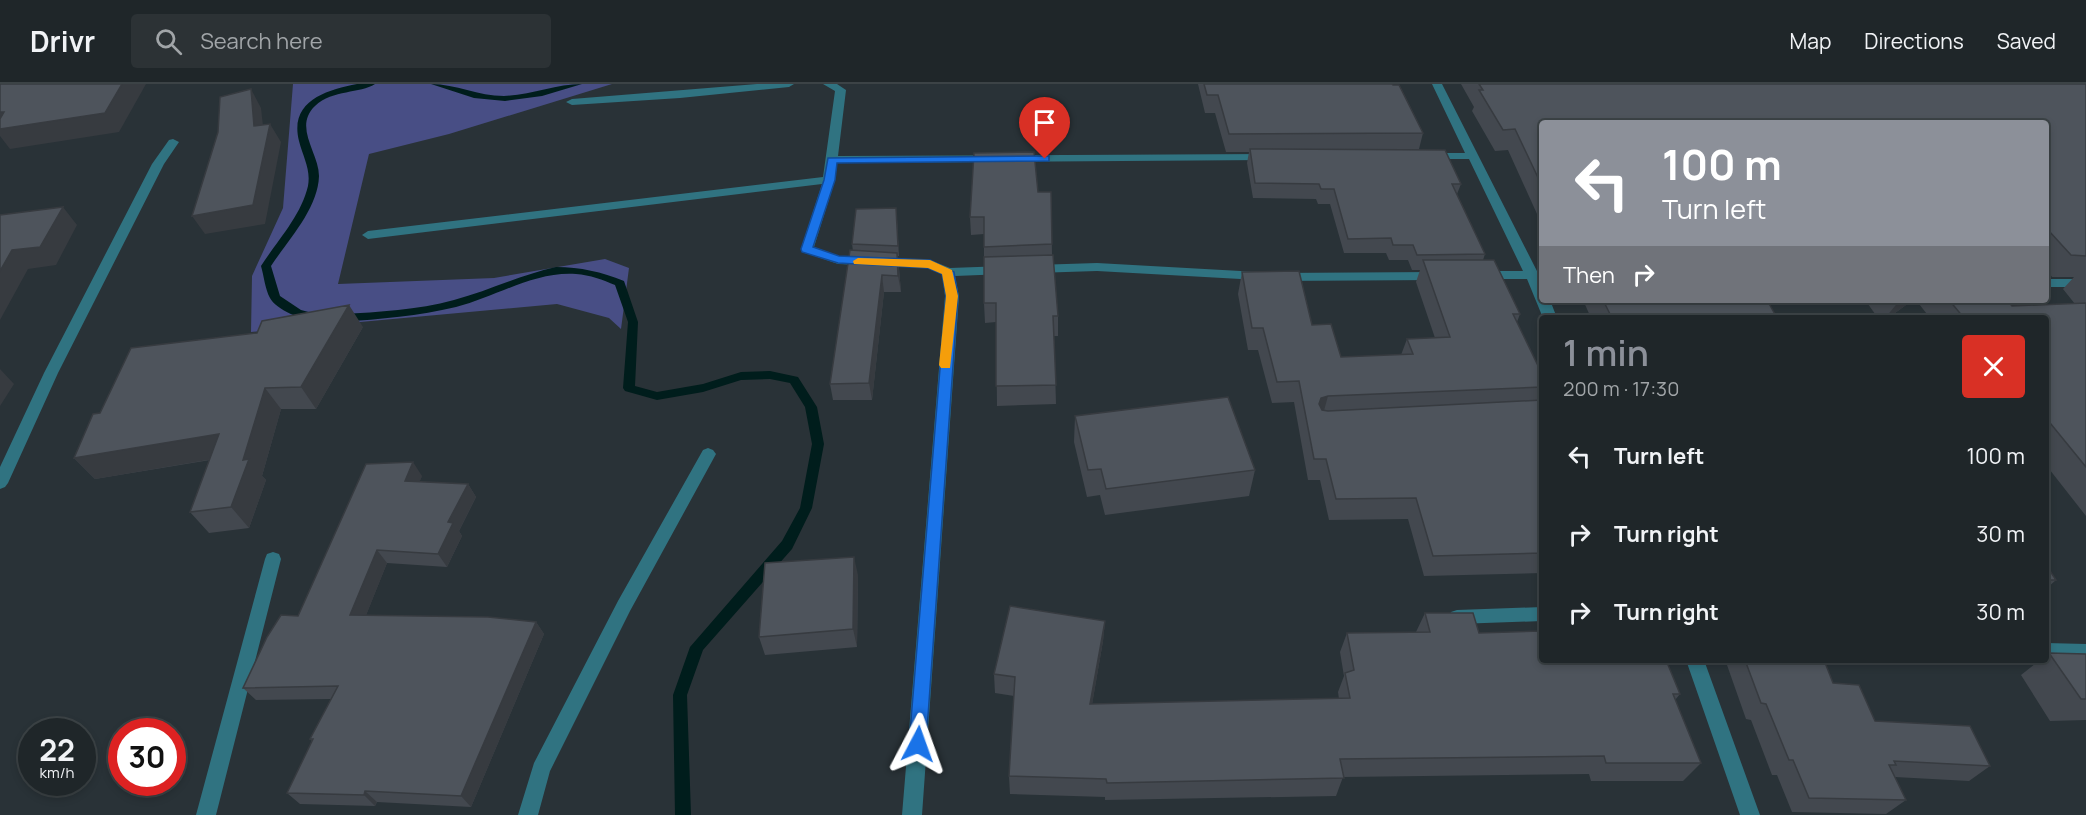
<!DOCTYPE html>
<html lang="en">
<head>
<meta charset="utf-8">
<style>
	:root { --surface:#1f2629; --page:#2c3235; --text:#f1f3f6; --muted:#a1a5a8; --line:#3c4346; --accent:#8c9099 }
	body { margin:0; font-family:Manrope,sans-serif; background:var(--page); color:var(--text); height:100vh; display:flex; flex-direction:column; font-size:22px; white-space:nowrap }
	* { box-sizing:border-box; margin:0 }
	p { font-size:20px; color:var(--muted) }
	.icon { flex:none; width:33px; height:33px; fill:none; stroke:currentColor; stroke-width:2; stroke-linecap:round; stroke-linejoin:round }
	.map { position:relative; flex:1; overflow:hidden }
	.details { position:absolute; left:1539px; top:231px; width:510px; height:348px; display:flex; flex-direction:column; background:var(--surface); border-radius:6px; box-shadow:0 3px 9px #0003,0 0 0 2px var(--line) }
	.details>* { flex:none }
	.top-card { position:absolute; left:1539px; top:36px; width:510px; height:183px; border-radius:6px; box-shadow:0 3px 9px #0003,0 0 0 2px var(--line); background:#8c9099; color:#fff; overflow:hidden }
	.speed { position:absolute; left:18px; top:634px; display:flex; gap:12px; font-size:30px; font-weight:700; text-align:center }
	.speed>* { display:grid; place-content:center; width:78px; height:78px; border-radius:50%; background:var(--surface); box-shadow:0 3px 9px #0003,0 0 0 2px var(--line); line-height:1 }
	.speed small { font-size:15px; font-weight:400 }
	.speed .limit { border:9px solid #d22; background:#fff; color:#111 }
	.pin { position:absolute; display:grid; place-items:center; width:51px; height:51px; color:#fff; margin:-62px -26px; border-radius:50% 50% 50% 0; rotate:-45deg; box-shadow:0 0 6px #0007 }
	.pin .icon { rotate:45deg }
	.me { position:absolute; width:66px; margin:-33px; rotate:4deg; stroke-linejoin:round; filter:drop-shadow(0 0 4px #0008) }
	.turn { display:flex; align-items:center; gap:21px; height:126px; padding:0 24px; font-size:27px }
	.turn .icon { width:78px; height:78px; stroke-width:2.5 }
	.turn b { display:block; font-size:42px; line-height:51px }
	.then { display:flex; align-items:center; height:57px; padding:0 24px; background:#0003; gap:12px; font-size:22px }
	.round { display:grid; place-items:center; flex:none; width:63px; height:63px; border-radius:6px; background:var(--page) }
	.summary { display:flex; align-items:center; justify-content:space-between; height:102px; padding:0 24px }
	h1 { font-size:36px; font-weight:600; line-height:45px; color:var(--accent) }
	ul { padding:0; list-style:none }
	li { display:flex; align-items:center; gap:18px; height:78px; padding:0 24px }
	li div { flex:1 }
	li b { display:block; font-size:22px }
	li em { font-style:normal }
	header { display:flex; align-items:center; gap:36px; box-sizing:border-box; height:84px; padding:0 30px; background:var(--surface); border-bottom:2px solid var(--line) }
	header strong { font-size:28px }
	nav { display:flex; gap:33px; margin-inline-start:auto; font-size:21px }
	.search { width:420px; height:54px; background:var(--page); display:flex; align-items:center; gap:15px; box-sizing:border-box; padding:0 21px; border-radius:6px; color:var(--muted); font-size:22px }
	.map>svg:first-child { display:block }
	.green { fill:#484e85 }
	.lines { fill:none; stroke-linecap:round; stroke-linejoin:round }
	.stream { fill:#001d1c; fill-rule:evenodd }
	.service { fill:#307381; fill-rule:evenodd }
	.minor { fill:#307381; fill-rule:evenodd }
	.wall { fill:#43484f }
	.shaded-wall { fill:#373b40 }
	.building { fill:#4e545c; stroke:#373b40; stroke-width:1.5 }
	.route { fill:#1a73e8; stroke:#114b97; stroke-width:1.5 }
	.slow { fill:#f59e0b }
</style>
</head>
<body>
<header>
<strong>Drivr</strong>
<div class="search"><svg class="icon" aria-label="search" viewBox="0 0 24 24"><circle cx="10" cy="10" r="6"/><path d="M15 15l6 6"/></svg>Search here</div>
<nav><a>Map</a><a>Directions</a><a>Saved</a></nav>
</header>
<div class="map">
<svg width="2086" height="731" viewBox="0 0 2086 731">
	<rect width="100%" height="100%" fill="#293237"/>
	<path class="green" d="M293 0H612L449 50 369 70 338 200 494 194 605 175 629 184 621 245 609 234 557 220 251 248 252 192 283 124Z"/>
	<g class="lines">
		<path class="stream" d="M357 0H375C360 10 333 5 315 22 293 43 319 69 319 92 318 125 288 156 271 182L280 212 301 226 320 231 321 234 320 237C307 239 276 226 270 214 265 205 264 192 261 182 277 157 301 132 308 102 311 85 303 73 299 57 289 17 326 6 357 0Z
			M431 0C456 0 478 12 504 12 531 11 556 0 582 0L542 12 505 17 474 14Z
			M556 183C581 183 601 188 624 197L638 238 635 302 657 308 703 300 741 288 770 287 798 293 817 323 824 360 812 424 792 465 703 566 687 611 691 731H675L673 611 690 563 782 457 800 424 812 360 805 323 790 299 770 295 741 296 703 308 657 316 625 307 623 304 628 238 615 201C603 196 590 191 576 190 534 187 496 213 456 223 419 232 380 235 342 238L337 234 342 230C379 228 417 226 454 216 488 207 520 191 556 183Z"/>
		<path class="service" d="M708 364 713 366 716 370 630 527 550 687 538 731H518L534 679 618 517 703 366Z"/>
		<path class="minor" d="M757 0H794L789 3 680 14 572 21 566 18 572 15Z
			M823 0H837L846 6 838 72 1267 70 1273 73 1267 76 837 79 835 96 814 163 839 172 930 176 950 184 1005 182 1011 186 1005 190 955 192 959 212 922 731H902L945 212 942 190 928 184 838 180 803 168 801 165 822 100 368 155 362 151 368 147 823 93 835 7Z
			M1432 0H1442L1539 191 1542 199V216H1550L1557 234H1543L1527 195H1481L1474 191 1481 187H1523L1469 75H1429L1423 72 1429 69H1465Z
			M173 55 179 58 164 80 58 289 8 399 5 403 0 405V383L44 289 152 80 169 56Z
			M1097 179 1275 189 1436 188 1443 192 1436 196 1275 197 1097 187 1035 189 1029 185 1035 181Z
			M2046 195H2086V203H2046Z
			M273 468 279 470 281 475 216 731H196L265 475 267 470Z
			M1542 523V537L1457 540 1451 538 1449 533 1451 528 1457 526Z
			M2046 559 2086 560V576L2046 575Z
			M1686 576H1704L1760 731H1740Z"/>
	</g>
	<path class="wall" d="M1198 0H1392L1423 49 1419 65 1461 100 1457 110 1485 170 1483 176 1520 230 1517 238 1542 290V315L1541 316H1542V489L1424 492 1408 435 1329 436 1320 396H1308L1294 318 1272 319 1258 266H1248L1238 210 1242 188 1312 241 1341 273 1401 271 1407 255 1435 254 1416 198 1420 186H1412L1408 176H1389L1386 169H1344L1330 120H1318L1316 115 1253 114 1247 79 1249 68H1226L1215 29H1205Z
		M1461 0H2086V432L2046 381V234H1930L1916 216H2007L2012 222 2075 220 2063 205 2074 193H2052L2046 185V39H1542V141L1508 66 1495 67 1472 27 1474 23Z
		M1038 108H1051L1052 171 1058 232V252H1054L1056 320 997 322 996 238 985 239 984 219V150L971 151 970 133Z
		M897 135 899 172H898L901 208H884L872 316H833L830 300 853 167 852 160Z
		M1583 216H1767L1777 234H1591Z
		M1865 216H1913L1888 234H1878Z
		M363 243 316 325H281L262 392 266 396 249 444 209 449 190 428 210 376 95 395 74 374 100 329Z
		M1075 332 1255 386 1249 412 1105 431 1100 411 1087 413 1074 358Z
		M422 392 419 398 468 400 476 413 459 447 462 452 447 483 387 479 366 531 536 538 544 550 471 723 377 718 375 722 300 720 287 709 312 657 310 655 332 615 256 616 243 604 298 532Z
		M2046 481 2056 496 2046 505Z
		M858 491 857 563 765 571 759 553Z
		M1425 529 1479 549 1680 610 1675 616 1701 679 1683 697H1591L1589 690 1343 693 1336 712 1105 716V713L1010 710 1009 692 1014 612 995 609 994 590 1105 537 1103 557 1092 620 1339 615 1338 608 1344 592 1340 568 1347 549 1416 548Z
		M2049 569 2086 570V636L2050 637 2021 591 2040 576H2046V572Z
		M1732 576H1824L1833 599 1875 637 1990 682 1969 697 1895 693 1906 716 1886 730 1792 728 1777 691H1772L1751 636 1746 635 1727 581Z"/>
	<path class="shaded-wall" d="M122 0H146L119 48 10 65 0 52V28Z
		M251 5 261 24 265 60 254 42Z
		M270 40 281 58 265 140 205 150 192 132Z
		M63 123 77 141 56 181 28 185 0 236V187L12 166Z
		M896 124 897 135 899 172 898 162Z
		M897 169 899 185 901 208 898 192Z
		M882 191 884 208 872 316 869 299Z
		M1900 216H1913L1888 234H1885Z
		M349 221 363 243 316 325 301 303Z
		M0 285 14 300 0 322Z
		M265 304 281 325 262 392 266 396 249 444 231 423 243 376Z
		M1328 312 1322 334 1315 336 1321 314Z
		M219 350 237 371 95 395 74 374Z
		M413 378 422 392 414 411 405 397Z
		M468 400 476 413 459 447 462 452 447 483 438 470 448 438Z
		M377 466 387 479 361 544 350 531Z
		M854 473 858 491 857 563 853 545Z
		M1105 537 1103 557 1089 639 1090 620Z
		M536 538 544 550 471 723 461 712Z
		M365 707 377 718 375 722 364 711Z"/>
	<path class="building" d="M0 0H122L105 29 0 45V35L4 28H0Z
		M1204 0H1392L1393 1H1399L1423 49 1229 50 1218 11H1207Z
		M1479 0H2086V172L2071 171 2049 147H2046V39H1542V102L1515 45 1503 46 1479 6H1483Z
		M251 5 254 42 270 40 253 121 192 132 218 48 220 13Z
		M1250 65 1445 66 1461 100H1452L1485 170 1417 171 1413 161H1393L1391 154 1348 155 1334 105H1321L1319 100 1255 99Z
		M1034 68 1038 108H1051L1052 160 984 163V133H970L974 69Z
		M63 123 40 163 12 166 0 187V131Z
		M896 124 898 162 852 160 856 125Z
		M850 166 897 169 898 192 882 191 869 299 830 300Z
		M1053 171 1058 232H1053L1056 301 996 302V219H984V173Z
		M1423 176H1494L1520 230H1513L1542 290V303L1328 312 1321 314 1319 320 1322 326 1328 327 1542 316V469L1433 472 1416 414 1336 415 1326 375H1314L1299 297 1277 298 1263 244H1252L1242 188 1299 187 1312 241 1331 240 1341 273 1413 270 1407 255 1450 253Z
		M1603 216H1767L1777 234H1612Z
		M1949 216H2007L2012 222 2086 219V383L2046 334V234H1964Z
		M349 221 301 303 265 304 243 376 249 375 231 423 190 428 219 350 74 374 93 330 100 329 131 264 257 249 262 237Z
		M1228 313 1255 386 1106 405 1101 385 1088 386 1075 332Z
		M413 378 405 397 468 400 448 438 453 439 438 470 377 466 350 531 488 533 536 538 461 712 365 707 364 711 287 709 313 655H310L338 602 243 604 267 553 281 531 298 532 366 380Z
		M854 473 853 545 759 553 765 479Z
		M2046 481 2056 496H2046Z
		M1010 522 1105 537 1090 620 1350 614 1345 589 1354 586 1347 549 1430 548 1425 529H1473L1479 549 1542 547V576H1666L1680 610H1673L1701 679H1606L1604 672 1340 675 1344 694 1107 699 1106 695 1009 692 1015 593 994 590Z
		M2049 569 2086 570V615H2081Z
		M1745 576H1824L1833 599 1859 601 1875 637 1970 642 1990 682 1894 677 1896 681H1889L1906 716 1809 714 1793 676H1789L1766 620 1761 619Z"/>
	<path class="route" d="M1045 72H1049V77L837 79 835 96 813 163 839 172 930 176 954 188 958 212 926 660 923 665 918 667 912 665 909 660 946 212 942 190 928 184 838 179 802 168 801 165 824 96 828 74Z"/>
	<path class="slow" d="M858 174 930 176 952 186 958 212 950 284H941L939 281 946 212 942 190 928 184 854 180 853 177Z"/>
</svg>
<div class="speed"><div>22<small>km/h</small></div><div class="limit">30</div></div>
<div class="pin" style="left:1045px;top:75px;background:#d93025"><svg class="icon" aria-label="arrive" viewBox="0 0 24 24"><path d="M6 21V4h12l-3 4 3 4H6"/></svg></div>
<svg class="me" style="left:918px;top:660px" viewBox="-20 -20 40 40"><path d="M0-17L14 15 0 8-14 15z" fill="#1a73e8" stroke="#fff" stroke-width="4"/></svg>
<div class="top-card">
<div class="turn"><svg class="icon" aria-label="left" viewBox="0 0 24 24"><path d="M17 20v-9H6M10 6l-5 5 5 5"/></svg><div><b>100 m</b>Turn left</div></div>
<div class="then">Then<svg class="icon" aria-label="right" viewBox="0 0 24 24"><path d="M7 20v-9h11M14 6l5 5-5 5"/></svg></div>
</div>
<section class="details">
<div class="summary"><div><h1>1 min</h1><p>200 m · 17:30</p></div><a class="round" style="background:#d93025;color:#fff"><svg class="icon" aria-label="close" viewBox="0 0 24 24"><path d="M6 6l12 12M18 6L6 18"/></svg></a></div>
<ul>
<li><svg class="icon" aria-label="left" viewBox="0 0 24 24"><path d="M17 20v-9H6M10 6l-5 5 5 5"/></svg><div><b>Turn left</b></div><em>100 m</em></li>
<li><svg class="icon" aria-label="right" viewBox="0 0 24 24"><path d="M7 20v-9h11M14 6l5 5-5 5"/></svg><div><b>Turn right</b></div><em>30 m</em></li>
<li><svg class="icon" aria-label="right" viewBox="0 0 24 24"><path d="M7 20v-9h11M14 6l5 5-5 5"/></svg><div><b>Turn right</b></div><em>30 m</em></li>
</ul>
</section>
</div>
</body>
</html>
